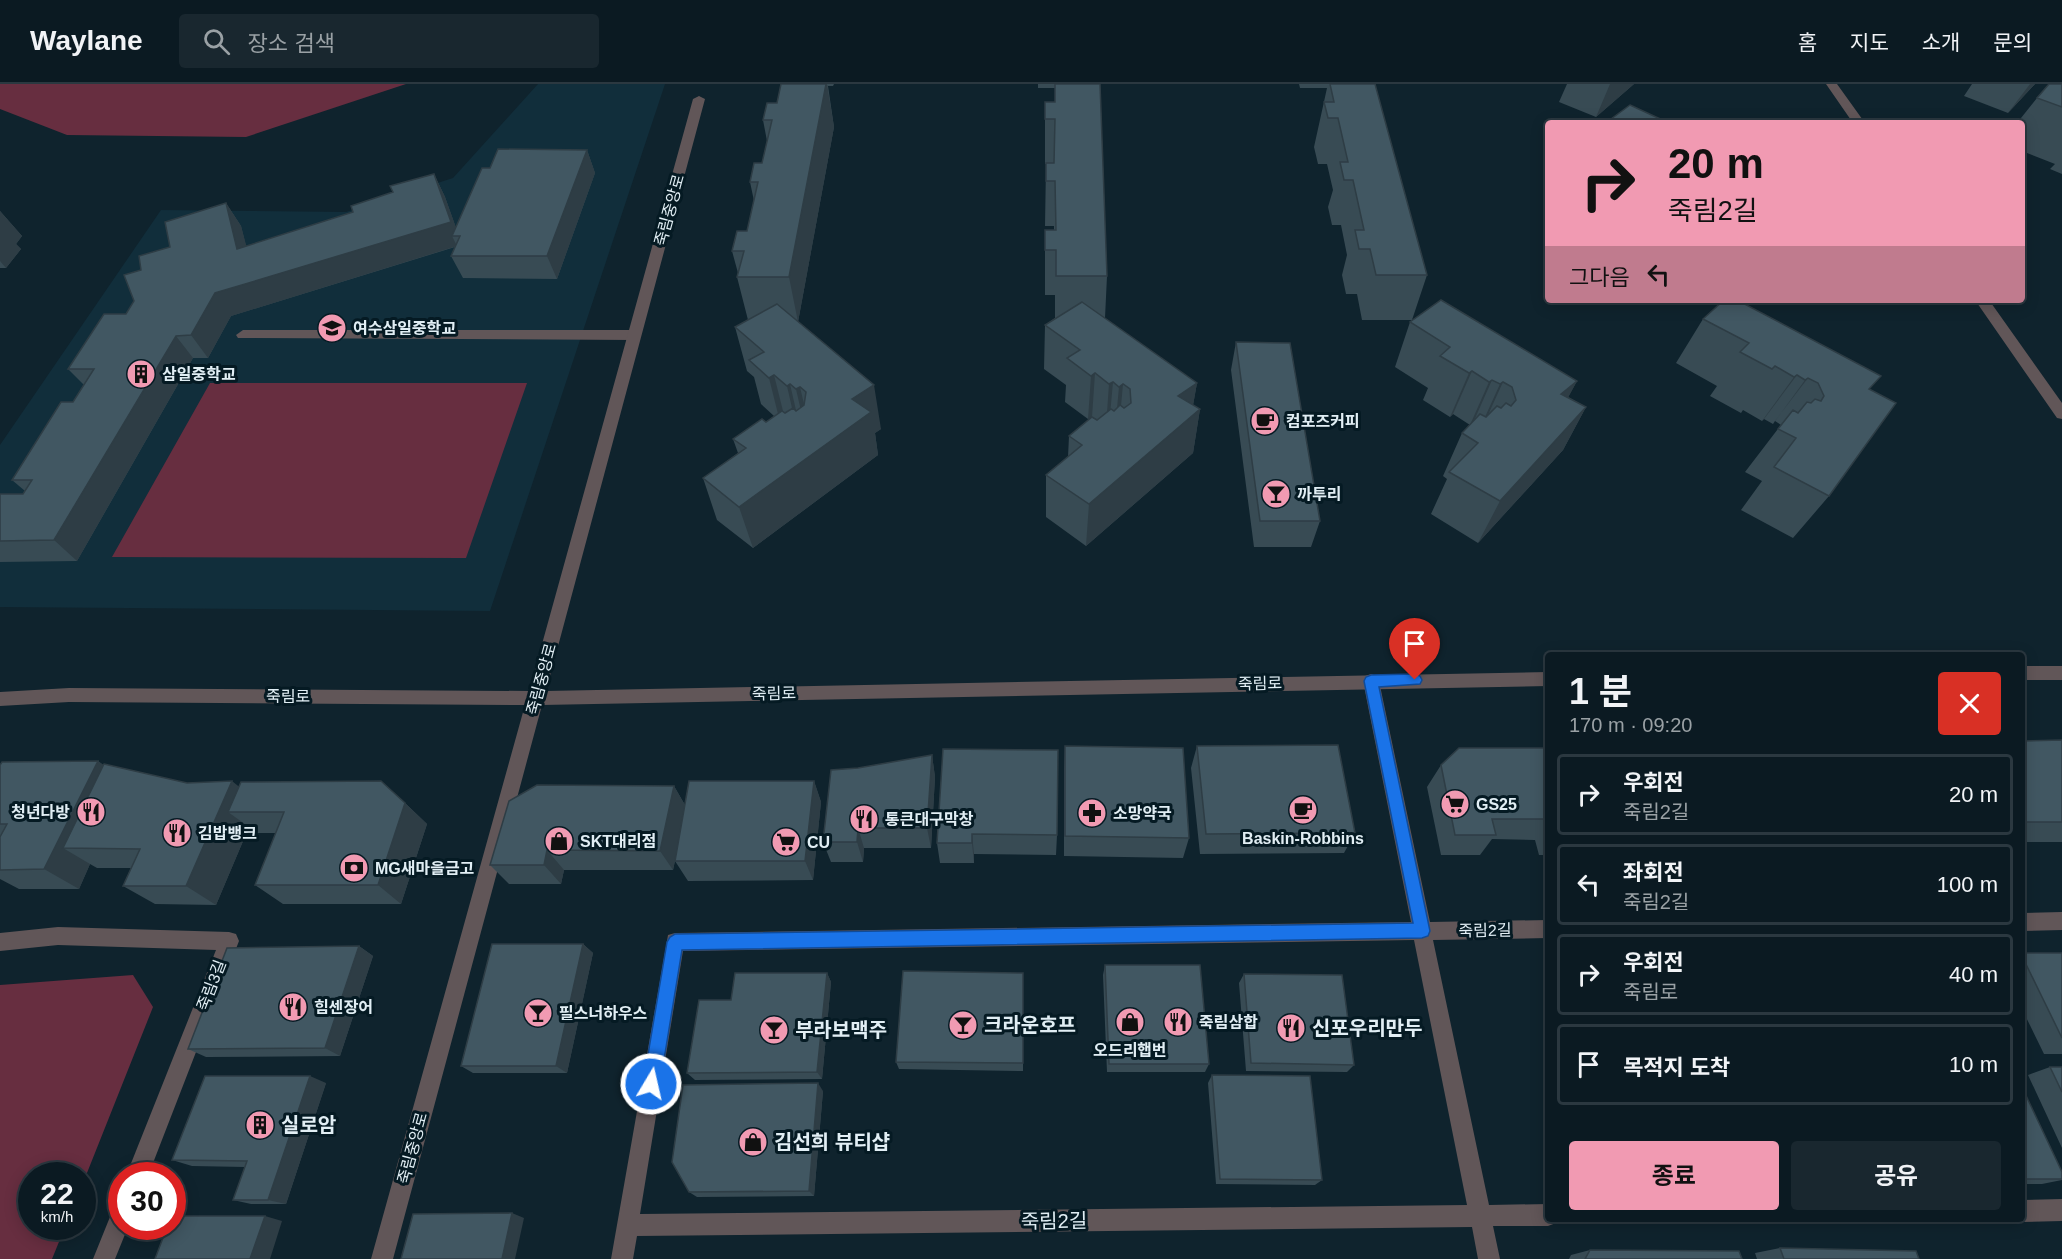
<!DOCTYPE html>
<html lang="ko">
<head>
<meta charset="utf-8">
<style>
	:root { --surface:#0b1a22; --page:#19272f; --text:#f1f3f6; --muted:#9aa1a5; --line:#2b3840; --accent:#f19ab2 }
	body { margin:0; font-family:Helvetica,"Noto Sans KR",sans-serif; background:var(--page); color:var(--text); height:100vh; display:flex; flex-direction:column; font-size:22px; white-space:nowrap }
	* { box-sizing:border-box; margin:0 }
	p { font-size:20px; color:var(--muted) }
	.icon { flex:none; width:33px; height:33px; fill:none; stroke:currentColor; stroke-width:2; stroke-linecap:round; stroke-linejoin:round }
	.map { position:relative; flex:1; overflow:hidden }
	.panel { position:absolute; left:1545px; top:568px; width:480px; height:570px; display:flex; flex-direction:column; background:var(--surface); border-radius:6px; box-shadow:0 3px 15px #0003,0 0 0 2px var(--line) }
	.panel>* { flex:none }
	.hud { position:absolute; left:1545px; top:36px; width:480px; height:183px; border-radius:6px; box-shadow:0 3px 15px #0003,0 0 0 2px var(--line); background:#f19ab2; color:#111; overflow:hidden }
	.speed { position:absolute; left:18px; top:1078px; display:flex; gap:12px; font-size:30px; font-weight:700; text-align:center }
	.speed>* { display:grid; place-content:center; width:78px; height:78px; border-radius:50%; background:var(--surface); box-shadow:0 3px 15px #0003,0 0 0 2px var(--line); line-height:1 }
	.speed small { font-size:15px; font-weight:400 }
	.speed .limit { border:9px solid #d22; background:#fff; color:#111 }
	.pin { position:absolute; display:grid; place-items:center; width:51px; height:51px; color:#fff; margin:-62px -26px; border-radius:50% 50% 50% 0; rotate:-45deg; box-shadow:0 0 6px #0007 }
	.pin .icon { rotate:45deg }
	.me { position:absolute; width:66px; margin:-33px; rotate:9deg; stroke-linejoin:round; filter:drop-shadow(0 0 4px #0008) }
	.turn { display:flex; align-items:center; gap:21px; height:126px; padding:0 24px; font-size:27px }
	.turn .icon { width:78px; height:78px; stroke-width:2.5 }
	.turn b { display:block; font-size:42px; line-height:51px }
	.then { display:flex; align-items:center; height:57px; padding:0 24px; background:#0003; gap:12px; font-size:22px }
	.round { display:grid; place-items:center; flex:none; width:63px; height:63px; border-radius:6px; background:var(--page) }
	.headline { display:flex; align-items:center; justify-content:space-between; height:102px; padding:0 24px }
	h1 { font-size:36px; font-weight:700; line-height:45px }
	.button { display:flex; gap:12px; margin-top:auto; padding:12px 24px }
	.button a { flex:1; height:69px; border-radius:6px; background:var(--accent); color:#111; font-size:24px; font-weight:700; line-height:69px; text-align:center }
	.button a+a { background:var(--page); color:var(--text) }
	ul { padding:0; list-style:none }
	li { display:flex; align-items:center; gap:18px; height:81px; margin:0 12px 9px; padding:0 12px; border:3px solid var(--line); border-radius:6px }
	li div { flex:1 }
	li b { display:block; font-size:22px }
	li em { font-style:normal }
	header { display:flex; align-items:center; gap:36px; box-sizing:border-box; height:84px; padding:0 30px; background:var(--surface); border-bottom:2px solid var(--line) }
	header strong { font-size:28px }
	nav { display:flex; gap:33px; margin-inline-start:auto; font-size:21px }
	.search { width:420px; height:54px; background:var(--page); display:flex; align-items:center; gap:15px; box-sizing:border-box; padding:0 21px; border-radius:6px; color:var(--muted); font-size:22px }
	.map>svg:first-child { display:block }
	.built { fill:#112e3b }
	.green { fill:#672e40 }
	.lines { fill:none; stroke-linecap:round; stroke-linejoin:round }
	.pedestrian { fill:#615658; fill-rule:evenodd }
	.minor { fill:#615658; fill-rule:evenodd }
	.tertiary { fill:#615658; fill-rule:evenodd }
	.wall { fill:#384b54 }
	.shaded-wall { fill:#2e3d45 }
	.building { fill:#415762; stroke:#2e3d45; stroke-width:1.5 }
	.route { fill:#1a73e8; stroke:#114b97; stroke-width:1.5 }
	.labels { text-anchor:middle; stroke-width:6; stroke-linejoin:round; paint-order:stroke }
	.street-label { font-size:16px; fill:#e1eef4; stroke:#051a23 }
	.poi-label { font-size:16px; font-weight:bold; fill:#e1eef4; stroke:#051a23; text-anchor:start }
	.near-poi-label { font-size:20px; font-weight:bold; fill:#e1eef4; stroke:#051a23; text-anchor:start }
	.near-street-label { font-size:20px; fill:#e1eef4; stroke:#051a23 }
</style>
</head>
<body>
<header>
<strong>Waylane</strong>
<div class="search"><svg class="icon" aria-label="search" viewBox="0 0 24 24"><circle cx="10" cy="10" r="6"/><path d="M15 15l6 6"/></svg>장소 검색</div>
<nav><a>홈</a><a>지도</a><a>소개</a><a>문의</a></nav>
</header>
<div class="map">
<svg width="2062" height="1175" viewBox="0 0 2062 1175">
	<rect width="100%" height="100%" fill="#0f232d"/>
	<path class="built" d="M538 0H665L490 527 0 523V361L161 126 346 128 453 94Z"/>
	<path class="green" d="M0 0H406L246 53 67 51 0 25Z
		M210 299H527L466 474 112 473Z
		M133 891 153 923 83 1099 82 1092H32V1143H65L52 1175H0V901Z"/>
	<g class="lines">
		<path class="pedestrian" d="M243 246H634L641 251 634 256 238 254 236 251Z"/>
		<path class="minor" d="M1371 590 1377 592 1379 597 1430 838 1548 836V854L1433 856 1489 1121 1548 1120V1136H1557L1556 1139 1548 1142H1493L1500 1175H1478L1472 1143 637 1152 633 1175H611L668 851 675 849 1411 838 1363 597 1365 592ZM1414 856 1467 1121 640 1130 683 867Z
			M2062 828V846L2022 847V829Z
			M58 843 229 848 236 850 239 857 148 1092H126L216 866 58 861 0 867V849Z
			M2062 1115V1137L2022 1138 2016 1136H2022V1116Z
			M122 1120V1143H128L115 1175H93L114 1123Z"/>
		<path class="tertiary" d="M1826 0H1837L1865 39H1853Z
			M699 12 705 15 546 607 1548 588V602L542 621 393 1175H371L525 621 69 618 0 622V608L69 604 529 607 693 15Z
			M1975 216H1989L2062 319V335L2057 334Z
			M2022 582H2062V596H2022Z"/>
	</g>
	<path class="wall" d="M781 0H834L833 2H828L834 43 798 238 881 345 875 349 878 371 753 464 717 436 703 394 738 369 733 355 766 338 774 332 761 320 754 293 747 287 735 243 748 236 737 193 738 189 732 167 747 147 754 117 750 98 762 79 767 57 763 36 777 19Z
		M1038 0H1100L1107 192 1105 234 1197 299 1193 321 1200 325 1193 369 1086 462 1046 433V391L1068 373 1069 352 1096 336 1092 333 1088 335 1065 318 1066 301 1044 285 1045 241 1055 234V211H1045V146H1054V142H1045L1046 80H1045V18H1055V4H1038Z
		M1299 0H1375L1427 191 1412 236H1362L1357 210H1346L1342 191 1347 171 1341 141H1332L1328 123 1333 106 1327 80H1318L1314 63 1327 4H1300Z
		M1567 0H1634L1596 33 1559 18Z
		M1972 0H2035L2008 29 1964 12Z
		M2062 0V90L2050 85 2055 80 2022 67V39H2017L2037 14Z
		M587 66 595 89 557 195 463 194 451 172 455 163 231 232 208 274H193L77 477 0 478V410H23L25 407 12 396 73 318 84 301 68 285 126 230 134 217 141 186 226 119 241 142 246 162 353 128 434 90 445 113 456 144 490 84Z
		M0 127 22 152 16 160 21 165 6 184H0Z
		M1703 235 1870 306 1829 412 1793 454 1741 426 1762 397 1745 388 1781 341 1775 337 1773 340 1764 335 1762 337 1743 326 1741 329 1710 312 1717 302 1676 279Z
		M1410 238 1577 297 1568 313 1586 323 1563 366 1478 459 1431 430 1447 395 1443 392 1462 349 1470 341 1453 330 1450 333 1423 316 1428 304 1395 283Z
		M1236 258 1320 437 1311 463H1254L1231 286Z
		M2062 656V758H2022V657Z
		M1065 662 1189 754 1183 774 1064 772V684Z
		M1197 662 1355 749 1344 769 1200 770 1191 684Z
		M1548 664V771H1539L1535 756 1492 755 1480 771H1441L1427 703 1441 681Z
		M943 665 1057 751 1056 771 974 770V779H940L937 759Z
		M932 671 935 693 931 764H864L863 778H831L823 758 858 684Z
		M98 677 103 681 187 699 239 703 405 719 427 740 401 820H283L255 801 276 749H256L249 743 216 821 155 820 123 802 131 784H97L90 780 79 805H19L0 795V681Z
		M814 697 821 718 813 796 688 797 675 777 673 786H564L561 800H509L490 781 674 702 685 721Z
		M583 860 593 869 567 989H473L461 982Z
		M359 862 373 872 340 972 206 973 188 965Z
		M2022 869H2062V970H2044L2022 925Z
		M1105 881 1209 980 1205 988H1107L1103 891Z
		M827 889 831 898 822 995 695 996 687 989Z
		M1023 889V987L899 985 896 978Z
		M1244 890 1354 981 1347 988 1246 987 1239 899Z
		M2050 983H2062V1064L2028 991Z
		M1212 991 1322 1096 1315 1101 1216 1100 1208 999Z
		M326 999 286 1120H251L233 1116 245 1083 192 1082 172 1076Z
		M2022 1003 2062 1088V1096L2042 1100H2022Z
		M823 1007 814 1112 697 1113 689 1108Z
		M1780 1164 1919 1175H1757L1755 1169Z
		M1590 1166 1742 1175H1569L1571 1171Z"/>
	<path class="shaded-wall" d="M826 0H827L834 43 798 238 789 193Z
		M1610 0H1634L1596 33Z
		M2030 0H2035L2008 29Z
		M587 66 595 89 557 195 547 172Z
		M434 90 445 113 459 152H452L457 162 231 232 208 274 191 251 215 209Z
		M226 119 241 142 253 187 237 165Z
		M0 127 22 152 16 160 21 165 6 184 0 177Z
		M176 252 193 274 77 477 54 456Z
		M1472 287 1453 330 1450 333 1469 289Z
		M1095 289 1092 333 1088 335 1091 292Z
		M774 291 785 335 780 338 769 294Z
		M1797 291 1764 335 1762 337 1794 293Z
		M1808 294 1775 337 1773 340 1805 296Z
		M1492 296 1473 339 1470 341 1489 298Z
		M1577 297 1554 340 1561 310Z
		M1113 298 1109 342 1106 343 1109 300Z
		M1503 298 1483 342 1480 344 1500 300Z
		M1197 299 1191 333 1200 325 1193 369 1086 462 1089 420 1178 312Z
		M790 300 800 344 797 346 787 302Z
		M1123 300 1119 344 1115 346 1119 303Z
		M874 301 881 345 875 349 878 371 753 464 739 423 852 315Z
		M800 303 810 346 806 349 796 305Z
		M1586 323 1563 366 1478 459 1500 417Z
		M932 671 935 693 931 764 927 744Z
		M98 677 129 699 63 764 90 780 79 805 44 785Z
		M232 697 259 719 228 728 249 743 216 821 186 802Z
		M814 697 821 718 813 796 805 777Z
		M674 702 686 723 673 786 660 767Z
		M405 719 427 740 401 820 378 801Z
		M858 744 864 764 863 778 857 758Z
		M972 750 974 770V779L972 759Z
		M547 766 564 786 561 800 544 781Z
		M583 860 593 869 567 989 556 982Z
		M359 862 373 872 340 972 325 964Z
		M827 889 831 898 822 995 817 988Z
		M310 992 326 999 286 1120 268 1116Z
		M818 999 823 1007 814 1112 809 1107Z
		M512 1129 524 1134 515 1175H502Z
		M265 1132 282 1137 270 1175H250Z"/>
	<path class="building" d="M781 0H826L789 193H737L744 167H732L737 147H747L758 98H750L754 79H762L772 36H763L767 19H777Z
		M1055 0H1100L1107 192H1056V166H1045V146H1056L1055 97H1046V79H1054L1055 35H1045V18H1055Z
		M1330 0H1375L1427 191H1376L1370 165H1359L1355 146H1364L1353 96H1344L1340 78H1348L1338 34H1328L1324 18H1334Z
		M2049 0H2062V23L2037 14Z
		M1630 21 1669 39H1610L1607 38Z
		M498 65 587 66 547 172H451L460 152H452L482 84H490Z
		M434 90 451 138 215 209 191 251 176 252 54 456 0 457V410H23L32 396H12L61 318H73L94 285H68L104 230H126L134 217 124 191 141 186 139 172 170 163 165 138 226 119 237 165 353 128 351 122 393 108 390 102Z
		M1441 216 1577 297 1561 310 1586 323 1500 417 1449 388 1478 359 1462 349 1480 330 1486 333 1497 322 1501 324 1506 319 1511 322 1516 316 1512 303 1503 298 1500 300 1492 296 1489 298 1472 287 1469 289 1440 272 1450 263 1410 238Z
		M1724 216H1737L1881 292 1869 305 1896 319 1829 412 1774 383 1796 354 1778 345 1793 326 1798 329 1807 318 1811 319 1815 315 1821 317 1824 312 1818 299 1808 294 1805 296 1797 291 1794 293 1775 282 1772 285 1740 268 1749 259 1703 235Z
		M1082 218 1197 299 1178 312 1200 325 1089 420 1046 391 1082 361 1069 352 1092 333 1097 336 1111 325 1114 327 1120 321 1124 324 1131 319 1130 305 1123 300 1119 303 1113 298 1109 300 1095 289 1091 292 1067 274 1080 266 1045 241Z
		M777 220 874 301 852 315 871 328 739 423 703 394 746 364 733 355 762 335 766 338 782 327 785 329 793 324 796 327 804 321 806 308 800 303 796 305 790 300 787 302 774 291 769 294 749 276 764 268 735 243Z
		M1236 258 1290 259 1320 437H1260Z
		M2062 656V738H2022V657Z
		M1338 661 1355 749 1206 750 1197 662Z
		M1065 662 1183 664 1189 754 1065 752Z
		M1459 664H1548V735H1492L1496 751H1455L1441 681Z
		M943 665 1058 666 1057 751 972 750V759H937Z
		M932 671 927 744H858L857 758H823L831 686 858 684Z
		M98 677 44 785 0 786V753L7 740H0V681L2 678Z
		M104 680 187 699 232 697 186 802H123L140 765 63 764Z
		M381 697 405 719 378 801H255L284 728H228L241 698Z
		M689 697H814L805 777H675Z
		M537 701 674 702 660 767 547 766 544 781H490L509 717Z
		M492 860H583L556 982H461Z
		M359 862 325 964 188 965 227 864Z
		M2022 869H2062V954L2022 872Z
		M1105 881H1200L1209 980H1109Z
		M903 887 1023 889V979L896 978Z
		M735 889H827L817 988 687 989 699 916H731Z
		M1244 890 1342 891 1354 981 1251 979Z
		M2050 983H2062V1008Z
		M1212 991 1310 992 1322 1096 1220 1095Z
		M205 992H310L268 1116H233L247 1077 172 1076Z
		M818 999 809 1107 689 1108 672 1078 683 1001Z
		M2022 1003 2062 1088V1095H2022Z
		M512 1129 502 1175H401L413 1130Z
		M172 1132H265L250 1175H155L167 1143H172Z
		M1780 1164 1916 1167 1919 1175H1784Z
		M1590 1166 1739 1167 1742 1175H1585Z"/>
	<path class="route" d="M1415 590 1420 592 1422 596 1420 600 1379 603 1430 847 1428 852 1422 854 682 866 660 1000 657 1006 651 1008 645 1006 643 1000 667 858 670 853 675 850 1413 839 1364 597 1366 593 1371 591Z"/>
	<defs>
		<g id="school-disc" transform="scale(1.5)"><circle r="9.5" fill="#f19ab2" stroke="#051a23"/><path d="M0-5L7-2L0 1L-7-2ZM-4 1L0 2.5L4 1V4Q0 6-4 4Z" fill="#111"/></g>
		<g id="building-disc" transform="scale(1.5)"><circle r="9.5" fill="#f19ab2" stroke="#051a23"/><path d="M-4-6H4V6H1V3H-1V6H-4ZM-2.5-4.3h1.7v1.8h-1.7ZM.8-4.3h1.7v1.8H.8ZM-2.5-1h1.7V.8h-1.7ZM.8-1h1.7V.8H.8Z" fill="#111"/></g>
		<g id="cafe-disc" transform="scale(1.5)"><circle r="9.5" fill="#f19ab2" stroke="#051a23"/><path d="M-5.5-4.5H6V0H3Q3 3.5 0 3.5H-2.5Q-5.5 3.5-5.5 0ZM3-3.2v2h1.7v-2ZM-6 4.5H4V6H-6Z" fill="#111"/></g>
		<g id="bar-disc" transform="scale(1.5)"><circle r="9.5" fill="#f19ab2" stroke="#051a23"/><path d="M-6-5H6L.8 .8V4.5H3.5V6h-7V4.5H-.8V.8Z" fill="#111"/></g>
		<g id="supermarket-disc" transform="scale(1.5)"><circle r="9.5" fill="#f19ab2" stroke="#051a23"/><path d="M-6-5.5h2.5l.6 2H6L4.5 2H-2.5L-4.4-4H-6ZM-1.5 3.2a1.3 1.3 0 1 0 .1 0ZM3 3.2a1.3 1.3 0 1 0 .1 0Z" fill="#111"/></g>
		<g id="restaurant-disc" transform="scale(1.5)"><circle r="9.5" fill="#f19ab2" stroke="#051a23"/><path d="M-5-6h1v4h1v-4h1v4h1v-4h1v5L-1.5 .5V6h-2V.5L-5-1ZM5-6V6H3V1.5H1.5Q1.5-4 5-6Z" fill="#111"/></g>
		<g id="pharmacy-disc" transform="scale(1.5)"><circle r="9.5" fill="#f19ab2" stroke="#051a23"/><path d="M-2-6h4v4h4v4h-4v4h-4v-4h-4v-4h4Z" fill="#111"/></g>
		<g id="shop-disc" transform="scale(1.5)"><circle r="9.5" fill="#f19ab2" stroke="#051a23"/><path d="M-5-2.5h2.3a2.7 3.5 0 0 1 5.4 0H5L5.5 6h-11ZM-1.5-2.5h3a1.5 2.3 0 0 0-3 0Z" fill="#111"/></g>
		<g id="bank-disc" transform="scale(1.5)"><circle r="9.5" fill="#f19ab2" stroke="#051a23"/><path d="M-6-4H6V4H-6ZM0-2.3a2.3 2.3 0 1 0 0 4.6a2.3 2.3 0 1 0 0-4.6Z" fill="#111"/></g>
	</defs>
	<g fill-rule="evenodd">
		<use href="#school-disc" x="332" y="244"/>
		<use href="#building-disc" x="141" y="290"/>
		<use href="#cafe-disc" x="1265" y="337"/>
		<use href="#bar-disc" x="1276" y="410"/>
		<use href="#supermarket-disc" x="1455" y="720"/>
		<use href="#cafe-disc" x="1303" y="726"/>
		<use href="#restaurant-disc" x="91" y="728"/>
		<use href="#pharmacy-disc" x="1092" y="729"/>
		<use href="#restaurant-disc" x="864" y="735"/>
		<use href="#restaurant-disc" x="177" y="749"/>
		<use href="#shop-disc" x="559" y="757"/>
		<use href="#supermarket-disc" x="786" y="758"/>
		<use href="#bank-disc" x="354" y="784"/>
		<use href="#restaurant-disc" x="293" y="923"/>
		<use href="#bar-disc" x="538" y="929"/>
		<use href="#shop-disc" x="1130" y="938"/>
		<use href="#restaurant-disc" x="1178" y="938"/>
		<use href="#bar-disc" x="963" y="941"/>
		<use href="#restaurant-disc" x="1291" y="944"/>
		<use href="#bar-disc" x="774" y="946"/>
		<use href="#building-disc" x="260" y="1041"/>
		<use href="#shop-disc" x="753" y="1058"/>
	</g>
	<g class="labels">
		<g class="street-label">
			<text transform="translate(669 126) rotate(-75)" y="6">죽림중앙로</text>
			<text transform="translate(541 595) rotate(-75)" y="6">죽림중앙로</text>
			<text transform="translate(1260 599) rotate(-1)" y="6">죽림로</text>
			<text transform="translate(774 609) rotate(-1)" y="6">죽림로</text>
			<text x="288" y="618">죽림로</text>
			<text transform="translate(1485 846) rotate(-1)" y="6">죽림2길</text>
			<text transform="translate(211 901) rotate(-69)" y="6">죽림3길</text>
			<text transform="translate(412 1064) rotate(-75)" y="6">죽림중앙로</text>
		</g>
		<g class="poi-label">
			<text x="353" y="250">여수삼일중학교</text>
			<text x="162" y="296">삼일중학교</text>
			<text x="1286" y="343">컴포즈커피</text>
			<text x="1297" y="416">까투리</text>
			<text x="1476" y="726">GS25</text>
			<text x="70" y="734" text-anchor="end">청년다방</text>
			<text x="1113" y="735">소망약국</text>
			<text x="885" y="741">통큰대구막창</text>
			<text x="198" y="755">김밥뱅크</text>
			<text x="1303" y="760" text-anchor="middle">Baskin-Robbins</text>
			<text x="580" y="763">SKT대리점</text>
			<text x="807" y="764">CU</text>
			<text x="375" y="790">MG새마을금고</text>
			<text x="314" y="929">힘센장어</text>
			<text x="559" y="935">필스너하우스</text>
			<text x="1199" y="944">죽림삼합</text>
			<text x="1130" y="972" text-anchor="middle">오드리햅번</text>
		</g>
		<g class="near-poi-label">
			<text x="984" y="948">크라운호프</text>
			<text x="1312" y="951">신포우리만두</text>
			<text x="795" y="953">부라보맥주</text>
			<text x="281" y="1048">실로암</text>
			<text x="774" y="1065">김선희 뷰티샵</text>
		</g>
		<g class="near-street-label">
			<text transform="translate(1054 1137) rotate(-1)" y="7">죽림2길</text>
		</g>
	</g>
</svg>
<div class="speed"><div>22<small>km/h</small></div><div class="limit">30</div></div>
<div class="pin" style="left:1415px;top:596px;background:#d93025"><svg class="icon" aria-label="arrive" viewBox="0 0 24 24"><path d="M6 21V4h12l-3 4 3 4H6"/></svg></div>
<svg class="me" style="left:651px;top:1000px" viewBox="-20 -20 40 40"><circle r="17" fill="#1a73e8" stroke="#fff" stroke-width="3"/><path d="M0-11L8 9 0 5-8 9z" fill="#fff"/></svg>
<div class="hud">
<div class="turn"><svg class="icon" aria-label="right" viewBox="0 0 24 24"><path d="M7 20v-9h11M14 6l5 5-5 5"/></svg><div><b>20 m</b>죽림2길</div></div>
<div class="then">그다음<svg class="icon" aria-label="left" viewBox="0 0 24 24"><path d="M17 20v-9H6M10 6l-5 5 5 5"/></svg></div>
</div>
<section class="panel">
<div class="headline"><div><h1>1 분</h1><p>170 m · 09:20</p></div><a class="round" style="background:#d93025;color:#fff"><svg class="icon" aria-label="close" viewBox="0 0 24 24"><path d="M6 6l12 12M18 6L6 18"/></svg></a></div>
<ul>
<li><svg class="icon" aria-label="right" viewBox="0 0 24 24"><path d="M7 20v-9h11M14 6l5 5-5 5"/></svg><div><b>우회전</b><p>죽림2길</p></div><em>20 m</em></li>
<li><svg class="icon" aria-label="left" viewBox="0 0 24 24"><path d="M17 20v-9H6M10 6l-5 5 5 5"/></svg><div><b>좌회전</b><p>죽림2길</p></div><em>100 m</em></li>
<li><svg class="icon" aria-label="right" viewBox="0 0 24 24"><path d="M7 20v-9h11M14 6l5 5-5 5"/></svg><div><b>우회전</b><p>죽림로</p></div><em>40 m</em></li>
<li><svg class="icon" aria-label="arrive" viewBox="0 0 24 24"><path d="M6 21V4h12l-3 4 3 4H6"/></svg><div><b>목적지 도착</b></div><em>10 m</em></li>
</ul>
<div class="button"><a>종료</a><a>공유</a></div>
</section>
</div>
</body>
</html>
